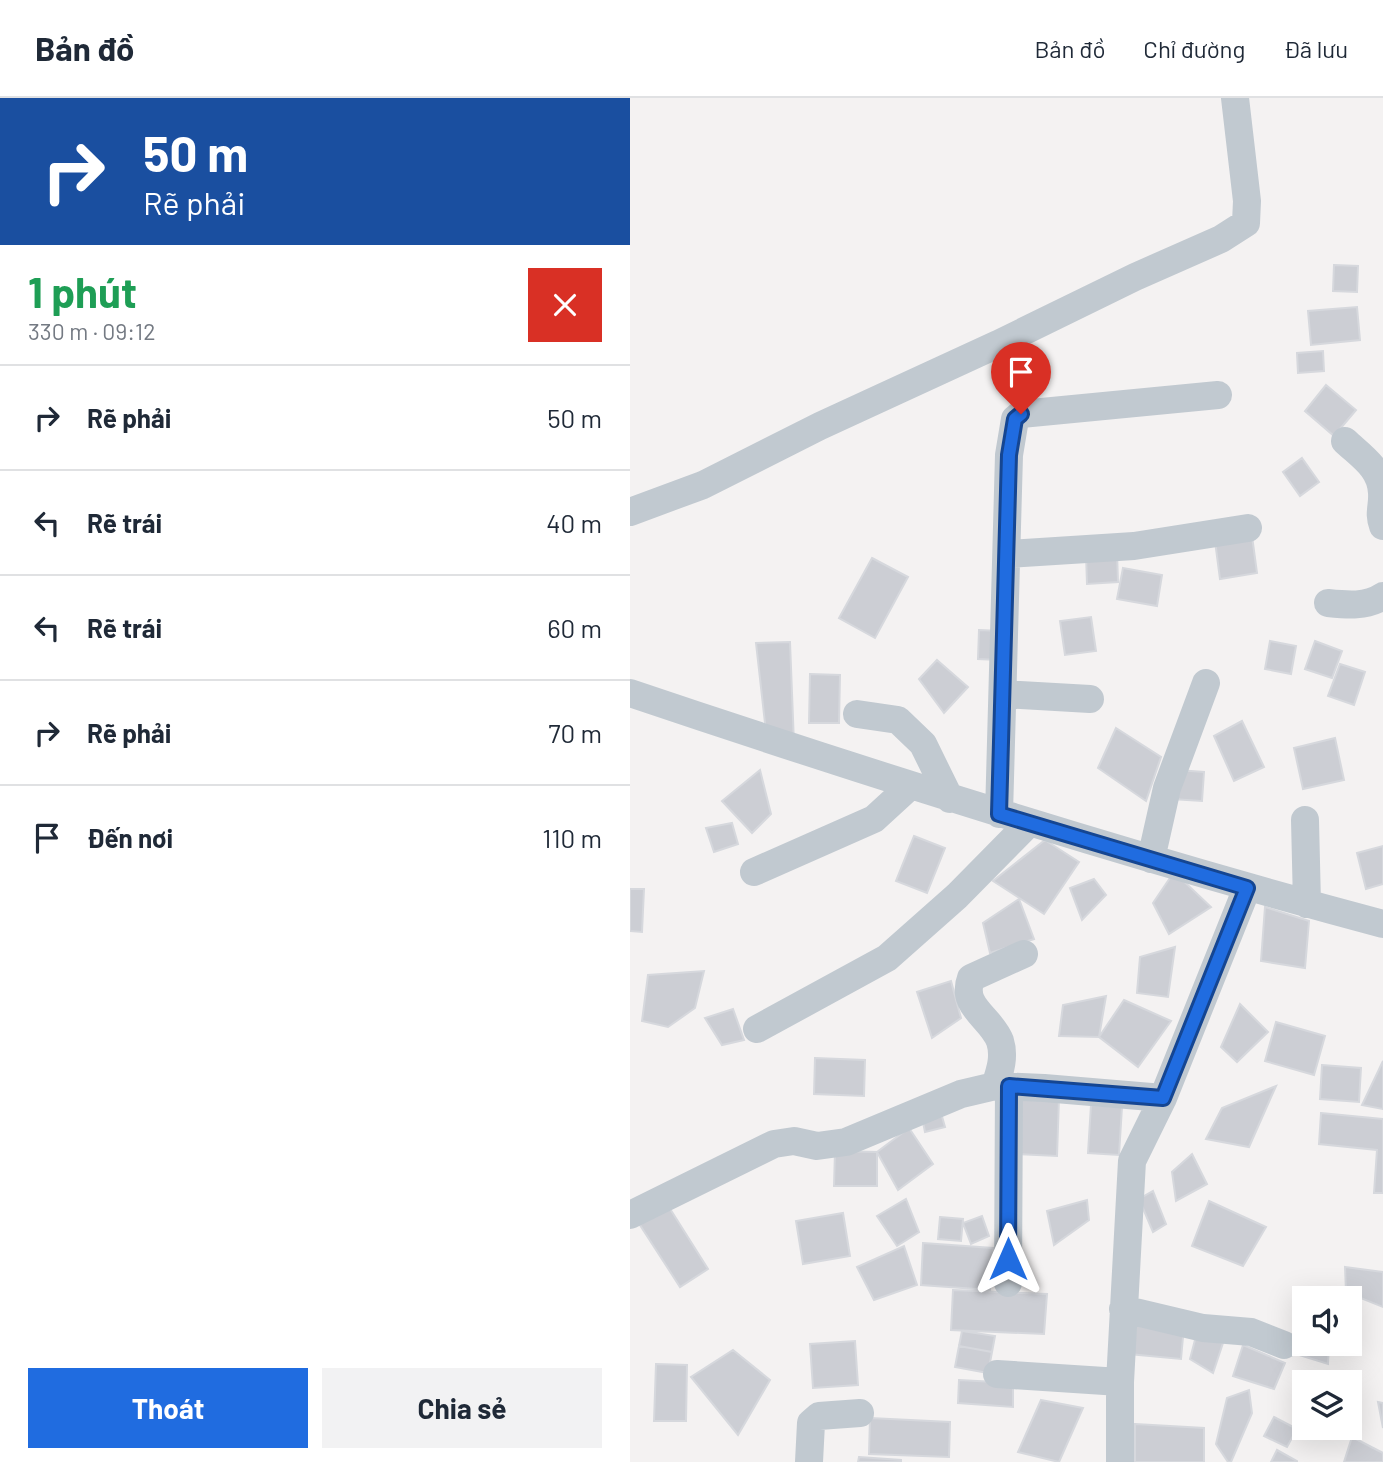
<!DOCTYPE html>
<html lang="vi">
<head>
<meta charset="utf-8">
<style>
	:root { --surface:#fff; --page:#f2f2f3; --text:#1f2937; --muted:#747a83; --line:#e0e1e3; --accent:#206ce0 }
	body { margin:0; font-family:Barlow,sans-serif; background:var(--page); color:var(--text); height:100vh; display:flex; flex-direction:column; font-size:26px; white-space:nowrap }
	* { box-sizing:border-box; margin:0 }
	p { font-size:23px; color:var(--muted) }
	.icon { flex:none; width:38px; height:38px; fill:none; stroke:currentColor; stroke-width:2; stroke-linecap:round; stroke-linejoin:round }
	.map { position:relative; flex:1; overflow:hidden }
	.details { display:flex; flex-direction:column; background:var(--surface); width:630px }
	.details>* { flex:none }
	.banner { background:#1a4fa0; color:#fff; overflow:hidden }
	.buttons { position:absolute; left:662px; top:1188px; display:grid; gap:14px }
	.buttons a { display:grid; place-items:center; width:70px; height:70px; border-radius:0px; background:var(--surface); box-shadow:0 7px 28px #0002; font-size:35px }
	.pin { position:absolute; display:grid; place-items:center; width:60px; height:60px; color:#fff; margin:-72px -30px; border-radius:50% 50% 50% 0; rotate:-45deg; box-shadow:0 0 7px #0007 }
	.pin .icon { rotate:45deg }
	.me { position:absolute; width:77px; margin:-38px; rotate:0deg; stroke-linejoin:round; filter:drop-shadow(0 0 5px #0008) }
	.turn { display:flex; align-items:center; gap:24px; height:147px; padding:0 28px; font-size:32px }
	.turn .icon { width:91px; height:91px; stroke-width:2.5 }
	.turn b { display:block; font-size:49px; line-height:60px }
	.round { display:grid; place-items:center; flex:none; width:74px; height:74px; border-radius:0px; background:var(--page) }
	.head { display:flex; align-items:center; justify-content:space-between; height:119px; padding:0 28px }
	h1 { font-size:42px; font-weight:700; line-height:52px; color:#1e9e55 }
	.action { display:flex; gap:14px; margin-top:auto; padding:14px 28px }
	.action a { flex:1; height:80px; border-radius:0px; background:var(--accent); color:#fff; font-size:28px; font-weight:700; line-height:80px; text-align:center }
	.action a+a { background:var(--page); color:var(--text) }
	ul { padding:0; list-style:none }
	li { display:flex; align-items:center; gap:21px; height:105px; padding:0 28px; border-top:2px solid var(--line) }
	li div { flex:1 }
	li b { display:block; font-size:26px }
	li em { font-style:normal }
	header { display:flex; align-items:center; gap:42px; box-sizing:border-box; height:98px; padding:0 35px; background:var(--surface); border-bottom:2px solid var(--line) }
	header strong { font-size:33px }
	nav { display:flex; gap:38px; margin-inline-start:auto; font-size:24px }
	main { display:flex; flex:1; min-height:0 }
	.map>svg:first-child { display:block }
	.building { fill:#ccced4; stroke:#d6d8dd; stroke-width:2 }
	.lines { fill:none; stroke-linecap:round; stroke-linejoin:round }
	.minor { stroke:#c1c9d0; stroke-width:28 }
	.route-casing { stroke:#154692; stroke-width:18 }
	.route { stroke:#206ce0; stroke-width:12 }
</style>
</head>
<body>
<header>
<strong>Bản đồ</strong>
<nav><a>Bản đồ</a><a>Chỉ đường</a><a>Đã lưu</a></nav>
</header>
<main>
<section class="details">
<div class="banner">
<div class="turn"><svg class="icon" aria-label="right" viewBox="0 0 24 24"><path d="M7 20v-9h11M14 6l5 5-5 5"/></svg><div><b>50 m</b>Rẽ phải</div></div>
</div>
<div class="head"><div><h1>1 phút</h1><p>330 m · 09:12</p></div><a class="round" style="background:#d93025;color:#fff"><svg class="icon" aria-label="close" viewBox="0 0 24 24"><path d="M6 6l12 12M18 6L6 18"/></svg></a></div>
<ul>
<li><svg class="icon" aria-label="right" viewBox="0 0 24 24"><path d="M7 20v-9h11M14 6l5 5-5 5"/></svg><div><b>Rẽ phải</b></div><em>50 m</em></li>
<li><svg class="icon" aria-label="left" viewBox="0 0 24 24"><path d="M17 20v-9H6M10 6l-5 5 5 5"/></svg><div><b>Rẽ trái</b></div><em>40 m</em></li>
<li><svg class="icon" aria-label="left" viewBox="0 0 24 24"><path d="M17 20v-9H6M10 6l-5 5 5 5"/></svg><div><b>Rẽ trái</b></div><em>60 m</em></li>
<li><svg class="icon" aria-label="right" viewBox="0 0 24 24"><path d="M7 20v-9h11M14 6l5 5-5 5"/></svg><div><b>Rẽ phải</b></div><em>70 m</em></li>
<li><svg class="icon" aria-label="arrive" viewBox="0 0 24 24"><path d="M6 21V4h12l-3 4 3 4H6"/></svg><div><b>Đến nơi</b></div><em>110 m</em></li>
</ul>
<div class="action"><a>Thoát</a><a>Chia sẻ</a></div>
</section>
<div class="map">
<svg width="753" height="1364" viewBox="0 0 753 1364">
	<rect width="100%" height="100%" fill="#f4f2f2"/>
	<path class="building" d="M704 167 728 168 727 194 703 193Z
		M727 209 730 242 681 247 678 213Z
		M693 253 694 273 668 275 667 255Z
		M696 287 726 312 704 338 675 313Z
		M672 360 689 384 670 398 653 374Z
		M622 438 627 475 590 481 585 443Z
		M487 454 488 484 457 486 456 456Z
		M242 460 278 479 245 540 209 520Z
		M493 470 532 477 527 508 487 501Z
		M461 519 466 553 435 557 430 523Z
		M349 532 370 533 369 562 348 561Z
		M640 543 666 548 661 576 635 571Z
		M685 543 712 553 702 580 675 571Z
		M160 544 164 646 136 634 126 545Z
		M307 562 338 589 314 615 289 581Z
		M710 566 735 574 724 607 698 598Z
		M180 576 210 577 209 625H179Z
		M612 623 634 669 604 683 584 638Z
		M486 630 531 659 516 703 468 670Z
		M705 640 714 682 673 691 664 650Z
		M130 672 141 716 122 735 92 703Z
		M547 672 574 674 572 703 542 701Z
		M102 725 108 746 84 754 76 730Z
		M284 738 315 750 297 795 266 783Z
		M415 742 449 764 414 816 363 783Z
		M753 748V786L736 791 727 755Z
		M544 774 581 809 539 836 523 805Z
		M464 781 476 797 452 822 440 790Z
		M0 791H14L12 834 0 833Z
		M389 801 404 841 360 855 353 825Z
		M635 809 679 823 675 870 631 863Z
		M545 849 538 899 507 895 510 859Z
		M74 873 65 910 38 929 12 923 18 877Z
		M321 883 331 920 302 940 287 894Z
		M476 898 469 939 429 938 433 907Z
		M494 902 541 923 508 969 469 939Z
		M610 906 638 934 607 964 591 949Z
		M103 911 114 942 92 947 75 920Z
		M646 924 695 938 684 977 635 963Z
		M185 960 235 962 234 998 184 996Z
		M753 963V1011L732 1007Z
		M692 967 731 970 729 1004 690 1001Z
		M646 988 619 1049 576 1041 592 1010Z
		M389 998 429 1000 427 1058 386 1056Z
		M461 1007 492 1009 489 1057 458 1055Z
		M311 1015 315 1029 295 1034 292 1019Z
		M691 1015 753 1021V1095H744L747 1052 689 1046Z
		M279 1030 303 1066 268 1092 247 1054Z
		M205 1053 247 1054V1088H204Z
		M562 1056 577 1086 546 1103 542 1074Z
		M523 1093 536 1126 523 1134 509 1101Z
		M276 1101 289 1134 267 1148 247 1118Z
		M457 1102 459 1122 424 1147 417 1113Z
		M579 1103 636 1129 613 1168 562 1148Z
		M37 1106 78 1171 50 1189 8 1124Z
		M213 1115 220 1158 173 1166 166 1123Z
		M352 1118 359 1138 341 1146 333 1125Z
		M310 1119 333 1121 331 1143 308 1141Z
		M293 1145 363 1150 360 1192 291 1187Z
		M274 1148 287 1187 244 1202 227 1169Z
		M715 1169 753 1174V1209L716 1194Z
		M323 1192 417 1196 414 1236 321 1232Z
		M503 1224 554 1228 551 1261 499 1256Z
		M332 1233 365 1238 362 1254 329 1248Z
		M566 1238 593 1245 583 1275 560 1261Z
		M225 1243 228 1287 183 1290 180 1246Z
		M699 1246 698 1266 663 1255 654 1247Z
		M613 1247 655 1265 644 1291 603 1278Z
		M329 1248 362 1254 358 1275 325 1269Z
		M103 1252 140 1282 108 1337 61 1279Z
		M26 1266 57 1267 56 1323H24Z
		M329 1282 383 1285V1309L328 1305Z
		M619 1292 622 1315 601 1364H598L586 1346 597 1300Z
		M411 1302 453 1310 429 1364 388 1354Z
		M748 1304 753 1305V1330Z
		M644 1319 667 1331 657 1349 634 1338Z
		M240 1320 320 1324 319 1359 239 1356Z
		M505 1326 574 1330V1364H505Z
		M722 1339 753 1355V1364H714Z
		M647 1352 667 1363V1364H641Z
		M229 1359 271 1362V1364H228Z"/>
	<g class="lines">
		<path class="minor" d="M715 343C732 359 751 370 752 395 753 408 748 415 753 428
			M0 414 73 387 190 328 368 246 505 179 591 141 616 125 617 103 605 0
			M377 456 504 448 618 430
			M698 505C717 507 737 509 753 498
			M0 595C249 679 499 758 753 826
			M373 596 460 601
			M227 616 268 622 293 646 320 701
			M369 716 379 357 385 321 391 316 588 297
			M675 722 677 806
			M521 761 537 690 576 585
			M124 774 244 721 280 688
			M127 931 257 860 327 798 399 725
			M365 988C370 973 375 959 370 943 361 919 330 909 341 880L394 856
			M0 1117 144 1046 164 1043 187 1048 216 1044 331 996 365 988 414 990 533 1000
			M378 1185 379 988
			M493 1211 573 1230 621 1234 654 1247
			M367 1276 490 1284
			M179 1364 181 1325 189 1318 230 1315
			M490 1364V1284L502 1063 533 1000 617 790"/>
	</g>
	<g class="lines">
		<g class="route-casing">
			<path id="route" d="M378 1161 379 988 533 1000 617 790 369 716 379 357 385 321 391 316"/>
		</g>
		<use href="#route" class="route"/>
	</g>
</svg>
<div class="buttons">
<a><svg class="icon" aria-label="sound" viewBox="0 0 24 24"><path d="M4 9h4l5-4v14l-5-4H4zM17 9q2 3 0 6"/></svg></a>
<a><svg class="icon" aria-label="layers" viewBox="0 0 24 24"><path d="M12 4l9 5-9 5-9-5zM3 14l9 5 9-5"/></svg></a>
</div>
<div class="pin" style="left:391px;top:316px;background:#d93025"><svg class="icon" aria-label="arrive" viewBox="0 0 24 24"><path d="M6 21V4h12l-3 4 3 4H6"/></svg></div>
<svg class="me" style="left:378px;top:1161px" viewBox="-20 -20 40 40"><path d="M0-17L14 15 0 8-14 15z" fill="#206ce0" stroke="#fff" stroke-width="4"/></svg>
</div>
</main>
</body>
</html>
